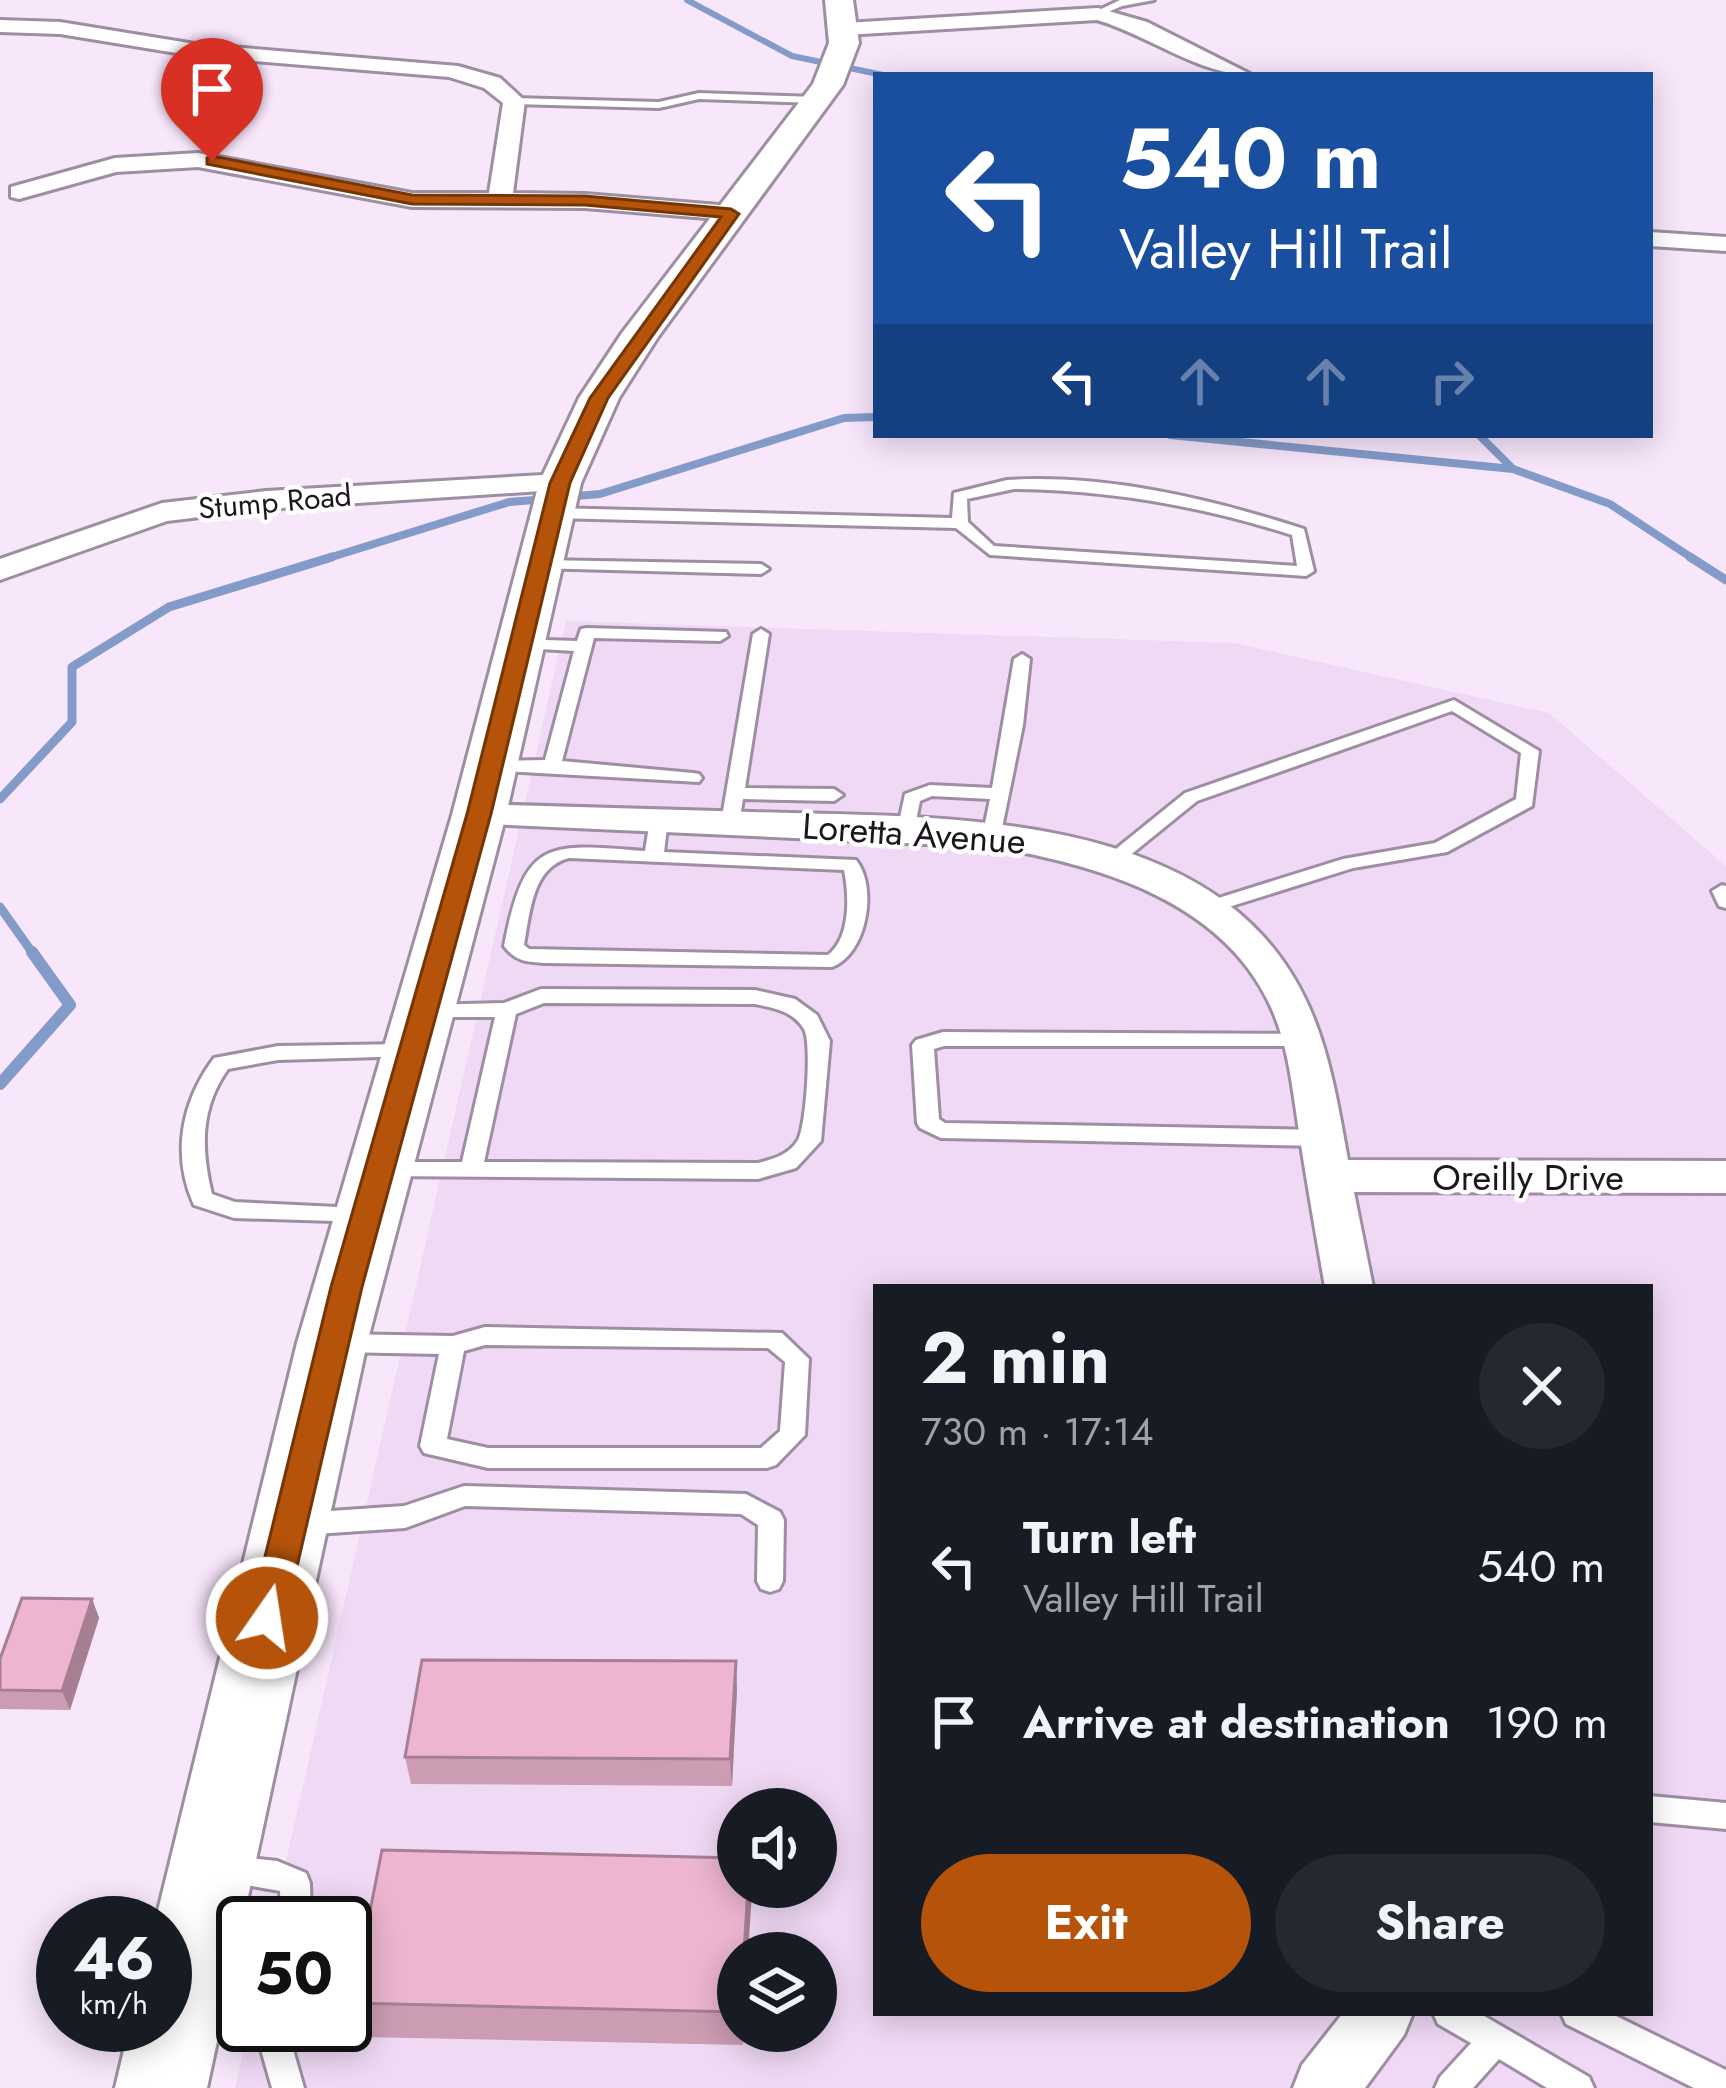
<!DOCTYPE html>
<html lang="en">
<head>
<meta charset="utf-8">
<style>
	:root { --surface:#171b24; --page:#242831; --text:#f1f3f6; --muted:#9ea1a6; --accent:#b45309 }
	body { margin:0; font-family:Jost,sans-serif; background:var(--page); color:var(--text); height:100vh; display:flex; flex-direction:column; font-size:45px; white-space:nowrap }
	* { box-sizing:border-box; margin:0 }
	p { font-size:39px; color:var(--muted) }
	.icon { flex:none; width:66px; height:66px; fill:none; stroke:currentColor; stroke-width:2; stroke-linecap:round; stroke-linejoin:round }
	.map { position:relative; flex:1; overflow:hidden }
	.details { position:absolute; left:873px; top:1284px; width:780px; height:732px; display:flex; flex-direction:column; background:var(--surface); border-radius:0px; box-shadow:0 6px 30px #0003 }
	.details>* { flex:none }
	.hud { position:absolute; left:873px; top:72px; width:780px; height:366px; border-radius:0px; box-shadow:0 6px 30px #0003; background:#1a4fa0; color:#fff; overflow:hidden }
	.buttons { position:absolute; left:717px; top:1788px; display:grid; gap:24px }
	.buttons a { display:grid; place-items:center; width:120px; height:120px; border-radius:50%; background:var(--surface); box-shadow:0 6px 30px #0003; font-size:60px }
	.speed { position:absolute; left:36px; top:1896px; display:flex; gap:24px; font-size:60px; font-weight:700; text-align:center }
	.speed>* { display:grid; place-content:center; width:156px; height:156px; border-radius:50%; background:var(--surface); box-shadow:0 6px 30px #0003; line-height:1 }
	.speed small { font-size:30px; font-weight:400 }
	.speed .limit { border:6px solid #111; border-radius:18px; background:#fff; color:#111 }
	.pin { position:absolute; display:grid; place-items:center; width:102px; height:102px; color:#fff; margin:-123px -51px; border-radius:50% 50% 50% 0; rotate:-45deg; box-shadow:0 0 12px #0007 }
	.pin .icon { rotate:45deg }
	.me { position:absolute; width:132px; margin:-66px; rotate:13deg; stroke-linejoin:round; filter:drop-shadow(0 0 9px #0008) }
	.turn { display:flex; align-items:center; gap:42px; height:252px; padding:0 48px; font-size:54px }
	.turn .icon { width:156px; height:156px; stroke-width:2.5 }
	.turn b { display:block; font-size:84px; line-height:102px }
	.lanes { display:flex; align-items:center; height:114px; padding:0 48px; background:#0003; justify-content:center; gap:60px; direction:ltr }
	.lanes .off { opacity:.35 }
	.round { display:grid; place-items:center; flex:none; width:126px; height:126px; border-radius:63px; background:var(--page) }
	.headline { display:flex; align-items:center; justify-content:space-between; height:204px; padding:0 48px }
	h1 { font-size:72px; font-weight:700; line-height:90px }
	.button { display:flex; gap:24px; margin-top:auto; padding:24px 48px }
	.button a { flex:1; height:138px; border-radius:72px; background:var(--accent); color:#fff; font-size:48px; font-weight:700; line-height:138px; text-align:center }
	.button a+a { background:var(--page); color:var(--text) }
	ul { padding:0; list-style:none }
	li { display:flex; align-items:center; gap:36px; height:156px; padding:0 48px }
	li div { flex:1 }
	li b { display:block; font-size:45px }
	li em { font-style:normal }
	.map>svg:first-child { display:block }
	.built { fill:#f0d9f5; fill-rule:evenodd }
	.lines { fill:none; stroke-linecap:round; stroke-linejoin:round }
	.stream-far3 { stroke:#839bc9; stroke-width:6 }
	.stream-far2 { stroke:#839bc9; stroke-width:8 }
	.stream-far1 { stroke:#839bc9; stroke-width:9 }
	.stream { stroke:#839bc9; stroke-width:12 }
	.lane-casing { stroke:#9e8ea2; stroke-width:6 }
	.street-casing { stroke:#9e8ea2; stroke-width:6 }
	.secondary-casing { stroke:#9e8ea2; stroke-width:6 }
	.lane { fill:#fff; fill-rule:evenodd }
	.street { fill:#fff; fill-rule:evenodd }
	.secondary { fill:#fff; fill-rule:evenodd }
	.wall { fill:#cc9cb3 }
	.shaded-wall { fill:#a67f92 }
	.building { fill:#edb5d0; stroke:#a67f92; stroke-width:3 }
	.route { fill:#b45309; stroke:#753606; stroke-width:3 }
	.labels { text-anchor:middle; stroke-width:9; stroke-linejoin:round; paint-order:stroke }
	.far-street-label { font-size:30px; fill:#1c161d; stroke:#fff }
	.street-label { font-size:36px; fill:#1c161d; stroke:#fff }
</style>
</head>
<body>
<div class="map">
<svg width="1726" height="2088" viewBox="0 0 1726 2088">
	<rect width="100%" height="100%" fill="#f8e6fb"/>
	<path class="built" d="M566 621 1234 643 1549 713 1726 866V2088H235L249 2025H345V1923H272ZM876 1287H1650V2013H876ZM738 1809H816V1887H738ZM738 1953H816V2031H738Z"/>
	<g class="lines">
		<path class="stream-far3" d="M687 0 792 56 883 75"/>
		<path class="stream-far2" d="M1170 435 1513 469
			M1479 435 1513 469 1610 504 1695 560
			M566 497 600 494 844 418 876 417
			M322 560 509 502 547 499"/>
		<path class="stream-far1" d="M1690 557 1726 580
			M0 799 72 722V667L169 607 332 557
			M0 907 34 955"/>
		<path class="stream" d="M0 1084 70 1005 32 952"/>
		<g class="lane-casing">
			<path id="lane" d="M1154 0 1122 6 1096 17 1091 14 1120 0Z
				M699 93 817 97 822 100 817 103 699 99 659 108 514 104 509 101 514 98 659 102Z
				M1007 480C1106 474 1211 499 1304 529L1314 571 1306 576 990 555 956 528 553 518 545 513 553 508 952 518 954 493ZM1014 489C1109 490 1202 506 1292 535L1297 566 994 546 968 522 967 499Z
				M541 560 761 564 769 569 761 574 535 568V562Z
				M587 628 726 632 728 636 720 641 594 638 562 761 693 773 699 774 702 778 699 782 486 770 483 766 492 761 545 760 574 651 522 648 516 647V639L577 641 581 629Z
				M761 629 769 634 745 788 834 789 843 795 834 801 743 799 739 823 730 829 721 823 753 634Z
				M1022 654 1030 659 1023 725 1001 833 992 839 983 833 990 799 932 796 920 801 914 831H900L898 827 905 794 930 785 992 788 1014 659Z
				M1454 700 1539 751 1532 806 1447 852 1353 868 1203 915 1193 909 1196 905 1343 859 1435 843 1516 799 1521 753 1452 711 1197 801 1118 865 1111 867 1101 861 1185 793Z
				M659 814 668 820 664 852 856 860C878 887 867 954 832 967L544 963C526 962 515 961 504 946 525 839 545 843 645 851L650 820ZM569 858 844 870C849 895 851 937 828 955L529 949 524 945C530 913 532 867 569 858Z
				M1722 885 1726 886V908L1719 906 1712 891Z
				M541 989 755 990 795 999 817 1015 830 1041 821 1141 796 1168 758 1179 380 1176 377 1170 380 1164 388 1162H462L495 1017H431L421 1010 424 1005 504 1003ZM544 1003 755 1004C774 1008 793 1011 804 1029 812 1042 806 1126 798 1140 789 1155 773 1159 758 1163L484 1162 516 1014Z
				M943 1032 1308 1034 1311 1039 1301 1046H944L934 1049 939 1119 945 1123 1322 1130 1333 1138 1322 1146 941 1138 920 1128 917 1123 912 1045 916 1040Z
				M406 1044 417 1051 413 1056 278 1060 228 1069C200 1108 201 1149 212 1194L235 1202 358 1208 366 1210 369 1216 366 1222 234 1218 194 1205C171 1154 182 1101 214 1058L278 1046Z
				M485 1327 782 1333 809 1359 805 1435 776 1465 767 1468H488L424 1453 420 1446 439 1354 339 1352 330 1349 327 1343 330 1337 339 1334 453 1336ZM485 1345 768 1348 785 1362 780 1431 761 1448H488L447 1439 464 1351Z
				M464 1486 746 1494 780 1512 784 1520 783 1581 779 1589 770 1592 761 1589 757 1581 758 1525 741 1514 465 1506 405 1528 301 1535 292 1532 288 1524 292 1516 301 1513 404 1506Z
				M1650 1796 1726 1803V1829L1650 1822Z
				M229 1856 277 1861 306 1873 310 1883 311 1923H281L280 1891 218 1880 214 1870 218 1860Z
				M1433 2013H1479L1589 2077 1594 2088H1547L1499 2059 1473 2088H1435L1440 2077 1471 2043 1438 2024Z
				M1561 2013H1610L1726 2070V2088H1694L1566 2024Z
				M266 2025H298L294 2053 304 2088H272L262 2053Z"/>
		</g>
		<g class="street-casing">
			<path id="street" d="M1098 8 1147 22 1252 75C1198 75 1149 35 1097 20L845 35 835 29 845 23Z
				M0 20 60 22 195 44 458 66 500 78 525 101 513 193 585 194 731 206 743 213 731 220 585 208 412 207 198 167 116 172 19 199 11 197V187L115 158 198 153 412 193H489L503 103 484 88 449 77 195 56 60 34 0 32Z
				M1650 232 1726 237V251L1650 246Z
				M560 474 575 483 571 489 266 509 167 521 0 580V559L162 503 266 491Z
				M479 804C570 807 661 809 752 812 910 817 1146 808 1262 935 1322 1000 1333 1077 1348 1160L1726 1161V1193L1354 1192 1373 1287H1325C1316 1235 1307 1184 1299 1132 1293 1092 1289 1051 1274 1014 1228 902 1100 865 992 847L466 823 460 815 466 807Z
				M1343 2013H1413L1404 2035 1365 2088H1293L1302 2065Z"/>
		</g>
		<g class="secondary-casing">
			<path id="secondary" d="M825 0H853L859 43 843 85 658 337 619 398 581 483 506 815 367 1343 207 2088H115L130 2025H165V1923H155L297 1343 452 815 539 483 579 398 622 333 813 84 829 43Z"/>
		</g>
		<use href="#lane" class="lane"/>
		<use href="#street" class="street"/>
		<use href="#secondary" class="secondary"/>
	</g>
	<path class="wall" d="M92 1599 99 1618 70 1710 0 1709V1659Z
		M737 1689 732 1786 411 1784 405 1757Z
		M738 1887H751L752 1893 738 1953V2031H744L743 2045 363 2037 352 2003Z"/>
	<path class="shaded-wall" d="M92 1599 99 1618 70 1710 62 1691Z
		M736 1661 737 1689 732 1786 730 1759Z
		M748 1887H751L752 1893 748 1953H744Z"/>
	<path class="building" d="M22 1598 92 1599 62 1691 0 1690V1659Z
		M422 1660 736 1661 730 1759 405 1757Z
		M382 1850 738 1858V1887H748L744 1953H738V2012L352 2003Z"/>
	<path class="route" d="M212 156 412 195 585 196 731 209 739 214 608 398 570 483 491 814 362 1287 285 1618 280 1629 267 1633 255 1629 250 1618 331 1287 467 814 550 483 590 398 721 217 585 205 412 204 207 164V158Z"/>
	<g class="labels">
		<g class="far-street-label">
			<text transform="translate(275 502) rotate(-5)" y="10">Stump Road</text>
		</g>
		<g class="street-label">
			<text transform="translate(914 833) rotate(4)" y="13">Loretta Avenue</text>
			<text x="1528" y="1190">Oreilly Drive</text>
		</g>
	</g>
</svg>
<div class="buttons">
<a><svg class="icon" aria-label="sound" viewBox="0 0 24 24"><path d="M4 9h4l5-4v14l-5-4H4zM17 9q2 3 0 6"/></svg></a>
<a><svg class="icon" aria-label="layers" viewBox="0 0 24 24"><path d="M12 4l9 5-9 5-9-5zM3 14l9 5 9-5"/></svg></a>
</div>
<div class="speed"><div>46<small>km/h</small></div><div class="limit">50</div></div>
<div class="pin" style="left:212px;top:161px;background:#d93025"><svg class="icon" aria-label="arrive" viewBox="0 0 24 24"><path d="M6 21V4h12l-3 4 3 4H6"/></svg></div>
<svg class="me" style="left:267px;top:1618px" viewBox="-20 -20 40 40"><circle r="17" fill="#b45309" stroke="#fff" stroke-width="3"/><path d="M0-11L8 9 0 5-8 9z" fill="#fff"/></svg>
<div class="hud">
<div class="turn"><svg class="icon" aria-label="left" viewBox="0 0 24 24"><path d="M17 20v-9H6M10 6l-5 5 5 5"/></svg><div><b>540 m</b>Valley Hill Trail</div></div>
<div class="lanes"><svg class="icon" aria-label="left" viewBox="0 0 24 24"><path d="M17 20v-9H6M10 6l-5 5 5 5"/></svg><svg class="icon off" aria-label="ahead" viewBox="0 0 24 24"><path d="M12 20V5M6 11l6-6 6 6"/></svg><svg class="icon off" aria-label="ahead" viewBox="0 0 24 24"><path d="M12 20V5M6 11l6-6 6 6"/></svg><svg class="icon off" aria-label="right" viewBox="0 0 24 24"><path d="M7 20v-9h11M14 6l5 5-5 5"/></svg></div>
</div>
<section class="details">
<div class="headline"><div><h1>2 min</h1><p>730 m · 17:14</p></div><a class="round"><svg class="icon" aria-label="close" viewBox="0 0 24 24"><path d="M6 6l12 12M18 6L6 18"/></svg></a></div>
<ul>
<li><svg class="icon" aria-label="left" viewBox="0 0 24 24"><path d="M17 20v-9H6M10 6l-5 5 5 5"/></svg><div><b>Turn left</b><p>Valley Hill Trail</p></div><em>540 m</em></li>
<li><svg class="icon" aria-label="arrive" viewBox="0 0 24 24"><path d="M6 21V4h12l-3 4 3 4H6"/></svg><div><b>Arrive at destination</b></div><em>190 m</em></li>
</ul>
<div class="button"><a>Exit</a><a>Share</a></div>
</section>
</div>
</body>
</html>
